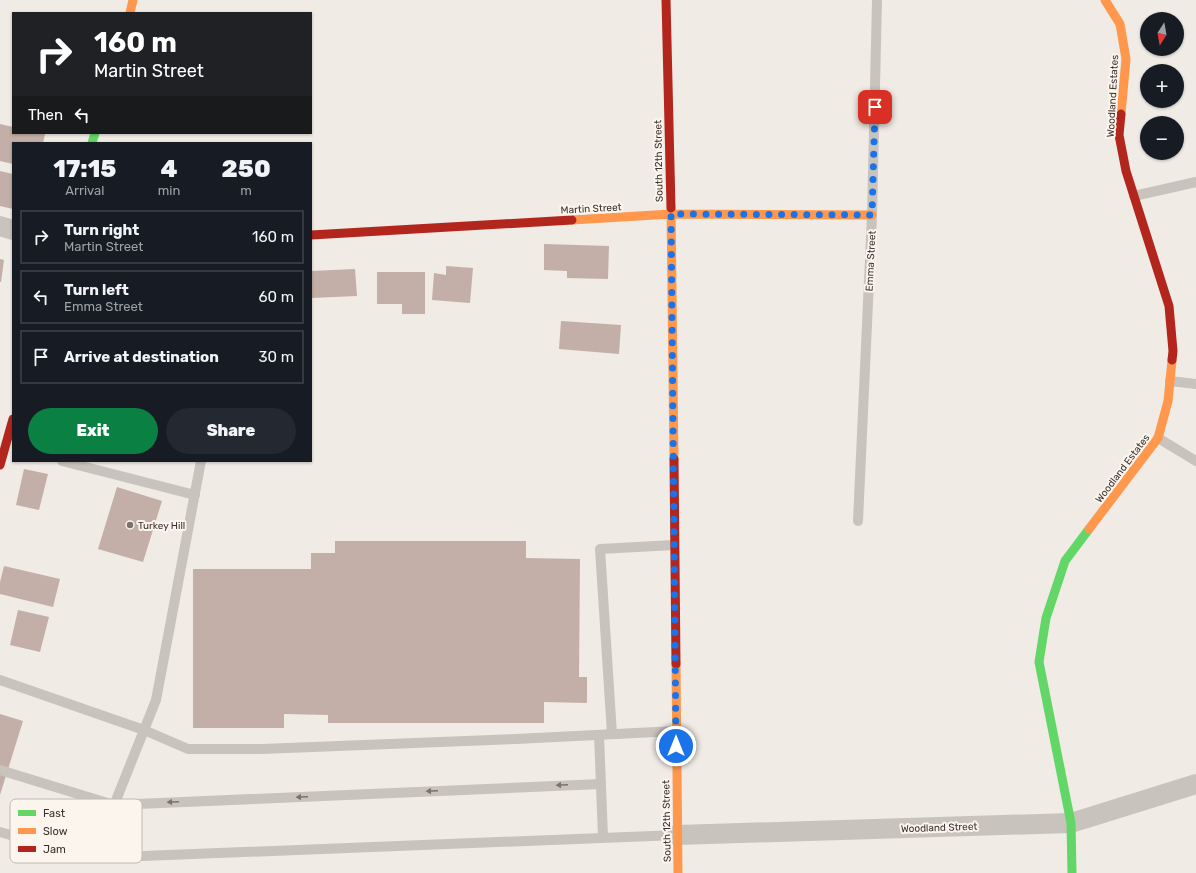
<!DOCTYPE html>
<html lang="en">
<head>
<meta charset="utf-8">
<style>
	:root { --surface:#171b24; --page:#242831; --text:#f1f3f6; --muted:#9ea1a6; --line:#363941; --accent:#0b8043 }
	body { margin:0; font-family:Rubik,sans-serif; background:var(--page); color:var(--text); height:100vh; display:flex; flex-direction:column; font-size:15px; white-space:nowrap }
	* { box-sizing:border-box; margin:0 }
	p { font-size:13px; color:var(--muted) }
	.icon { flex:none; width:22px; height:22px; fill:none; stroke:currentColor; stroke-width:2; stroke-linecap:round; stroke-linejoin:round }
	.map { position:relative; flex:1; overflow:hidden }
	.details { position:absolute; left:12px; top:142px; width:300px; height:320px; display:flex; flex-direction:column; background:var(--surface); border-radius:0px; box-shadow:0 1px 3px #0004 }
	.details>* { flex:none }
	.banner { position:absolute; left:12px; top:12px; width:300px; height:122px; border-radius:0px; box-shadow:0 1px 3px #0004; background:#202124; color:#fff; overflow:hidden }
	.needle { width:26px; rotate:191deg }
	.controls { position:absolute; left:1140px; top:12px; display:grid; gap:8px }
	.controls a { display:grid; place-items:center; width:44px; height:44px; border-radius:50%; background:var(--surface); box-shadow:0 1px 3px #0004; font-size:20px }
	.pin { position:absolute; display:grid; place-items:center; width:34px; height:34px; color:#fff; margin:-17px; border-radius:8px; box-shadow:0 2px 6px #0006 }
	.me { position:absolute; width:44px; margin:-22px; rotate:0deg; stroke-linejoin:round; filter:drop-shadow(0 0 3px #0008) }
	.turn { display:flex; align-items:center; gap:14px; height:84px; padding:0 16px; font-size:18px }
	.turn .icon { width:52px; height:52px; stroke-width:2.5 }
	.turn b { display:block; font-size:28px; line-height:34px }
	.then { display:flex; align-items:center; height:38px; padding:0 16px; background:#0003; gap:8px; font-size:15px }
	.eta { display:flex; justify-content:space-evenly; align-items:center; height:68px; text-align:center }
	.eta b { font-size:24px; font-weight:800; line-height:28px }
	.primary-button { display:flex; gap:8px; margin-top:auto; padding:8px 16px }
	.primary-button a { flex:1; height:46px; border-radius:24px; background:var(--accent); color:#fff; font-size:16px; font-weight:800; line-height:46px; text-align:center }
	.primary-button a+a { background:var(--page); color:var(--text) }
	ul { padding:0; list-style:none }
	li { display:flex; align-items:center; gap:12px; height:54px; margin:0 8px 6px; padding:0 8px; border:2px solid var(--line); border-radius:0px }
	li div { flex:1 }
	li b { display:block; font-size:15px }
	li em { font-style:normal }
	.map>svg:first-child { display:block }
	.building { fill:#c3afa7 }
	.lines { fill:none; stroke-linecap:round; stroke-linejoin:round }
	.lane { stroke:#c9c3be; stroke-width:10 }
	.street { stroke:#c9c3be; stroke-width:20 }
	.fast { stroke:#63d668; stroke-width:9 }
	.slow { stroke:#ff974d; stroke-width:9 }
	.jam { stroke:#b3261e; stroke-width:9 }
	.oneway { fill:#7b726d }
	.route { stroke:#1a73e8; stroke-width:7; stroke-dasharray:0 12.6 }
	.poi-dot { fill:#7a716c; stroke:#fbf5ee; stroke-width:1.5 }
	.labels { text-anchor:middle; stroke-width:4; stroke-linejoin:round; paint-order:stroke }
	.street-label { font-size:10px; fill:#3b302b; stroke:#fbf5ee }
	.poi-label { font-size:10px; fill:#3b302b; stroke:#fbf5ee; text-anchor:start }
	.key { fill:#fbf5ee; stroke:#c1bab4; stroke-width:1 }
	.key-label { font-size:11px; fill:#3b302b }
</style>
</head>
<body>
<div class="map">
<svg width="1196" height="873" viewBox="0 0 1196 873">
	<rect width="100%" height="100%" fill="#f0ebe5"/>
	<path class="building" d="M0 124 13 127V133L45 134 43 143H13V164L0 161Z
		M0 171 13 174V209L0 206Z
		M544 244 609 246 608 279 567 278V271L544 270Z
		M0 259 4 260 1 282H0Z
		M446 266 473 268 470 303 432 300 434 273 446 275Z
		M355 269 357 296 312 298 311 271Z
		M377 272H425V314H402V304H377Z
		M561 321 621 325 619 354 559 349Z
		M24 469 48 474 39 510 16 505Z
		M117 487 162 501 143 562 98 549Z
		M335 541H526V558L580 559 579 677H587V703L544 702V723H328V715L284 714V728H193V569H311V553H335Z
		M4 566 60 579 53 607 0 594V582Z
		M18 610 49 617 40 652 10 645Z
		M0 714 23 721 0 795Z"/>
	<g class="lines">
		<path class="lane" d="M1134 196 1196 182
			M1170 381 1196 384
			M1158 438 1196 461
			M62 461 195 495
			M858 521 872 215 877 0
			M0 680 144 730 188 749H262L516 739 676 731
			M612 734 600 549 674 545
			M599 735 603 837
			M0 770 114 805 601 784
			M0 832 93 858 677 835
			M93 858 156 700 201 461"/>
		<path class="street" d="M0 226 13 230
			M677 835 1071 823 1196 784"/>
		<path class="fast" d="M92 143 95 133
			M1072 873 1071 823 1039 662 1046 618 1065 561 1089 529"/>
		<path class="slow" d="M1105 0 1120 24 1126 59 1121 114
			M130 13 133 0
			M671 208 674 459
			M572 220 671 214 872 215
			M1089 529 1158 438 1168 401 1172 360
			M676 664 678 873"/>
		<path class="jam" d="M666 0 671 208
			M1121 114 1119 135 1126 171 1169 306 1173 351 1172 360
			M311 235 572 220
			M674 459 676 664
			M0 465 13 419"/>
	</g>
	<defs><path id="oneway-solid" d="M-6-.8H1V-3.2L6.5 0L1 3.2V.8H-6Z"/></defs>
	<g class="oneway">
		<use href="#oneway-solid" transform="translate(562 785) rotate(178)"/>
		<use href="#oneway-solid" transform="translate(432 791) rotate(178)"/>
		<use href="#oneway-solid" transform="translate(302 797) rotate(178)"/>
		<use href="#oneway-solid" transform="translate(173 802) rotate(177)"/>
	</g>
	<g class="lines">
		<path class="route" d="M676 746 671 214 872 215 875 107"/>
	</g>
	<circle class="poi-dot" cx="130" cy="525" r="4"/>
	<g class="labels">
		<g class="street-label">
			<text transform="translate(1112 96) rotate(-87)" y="4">Woodland Estates</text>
			<text transform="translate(658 161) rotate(-91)" y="4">South 12th Street</text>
			<text transform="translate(591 208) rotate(-3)" y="4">Martin Street</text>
			<text transform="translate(870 261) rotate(-87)" y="4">Emma Street</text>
			<text transform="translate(1122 468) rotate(-53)" y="4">Woodland Estates</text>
			<text transform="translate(666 821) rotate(-91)" y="4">South 12th Street</text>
			<text transform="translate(939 827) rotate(-2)" y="4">Woodland Street</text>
		</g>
		<g class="poi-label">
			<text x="138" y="529">Turkey Hill</text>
		</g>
	</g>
	<rect x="10" y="799" width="132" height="64" rx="6" class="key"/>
	<rect x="18" y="810" width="18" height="6" fill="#63d668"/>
	<rect x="18" y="828" width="18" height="6" fill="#ff974d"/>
	<rect x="18" y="846" width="18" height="6" fill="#b3261e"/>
	<g class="key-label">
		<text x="43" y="817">Fast</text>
		<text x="43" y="835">Slow</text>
		<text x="43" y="853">Jam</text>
	</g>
</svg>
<div class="controls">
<a><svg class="needle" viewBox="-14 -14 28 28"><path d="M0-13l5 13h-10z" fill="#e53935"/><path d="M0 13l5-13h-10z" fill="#9ea1a6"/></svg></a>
<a>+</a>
<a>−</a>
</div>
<div class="pin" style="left:875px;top:107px;background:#d93025"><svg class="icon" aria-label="arrive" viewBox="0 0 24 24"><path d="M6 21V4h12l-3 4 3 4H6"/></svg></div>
<svg class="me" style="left:676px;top:746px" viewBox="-20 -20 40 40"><circle r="17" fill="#1a73e8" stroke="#fff" stroke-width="3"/><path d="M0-11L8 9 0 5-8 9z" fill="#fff"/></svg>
<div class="banner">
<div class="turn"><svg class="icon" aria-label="right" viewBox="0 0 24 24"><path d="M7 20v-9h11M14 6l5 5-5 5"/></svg><div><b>160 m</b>Martin Street</div></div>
<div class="then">Then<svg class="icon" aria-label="left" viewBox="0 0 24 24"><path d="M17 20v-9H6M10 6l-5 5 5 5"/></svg></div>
</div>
<section class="details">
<div class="eta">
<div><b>17:15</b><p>Arrival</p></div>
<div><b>4</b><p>min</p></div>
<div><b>250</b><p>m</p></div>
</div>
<ul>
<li><svg class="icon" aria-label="right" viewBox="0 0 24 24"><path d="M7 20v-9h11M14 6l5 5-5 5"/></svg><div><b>Turn right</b><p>Martin Street</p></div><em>160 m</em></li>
<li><svg class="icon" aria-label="left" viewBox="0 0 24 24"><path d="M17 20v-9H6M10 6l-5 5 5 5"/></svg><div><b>Turn left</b><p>Emma Street</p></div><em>60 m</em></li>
<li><svg class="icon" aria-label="arrive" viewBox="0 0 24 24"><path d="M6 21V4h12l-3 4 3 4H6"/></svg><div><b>Arrive at destination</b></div><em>30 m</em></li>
</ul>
<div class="primary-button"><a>Exit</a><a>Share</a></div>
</section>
</div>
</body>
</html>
